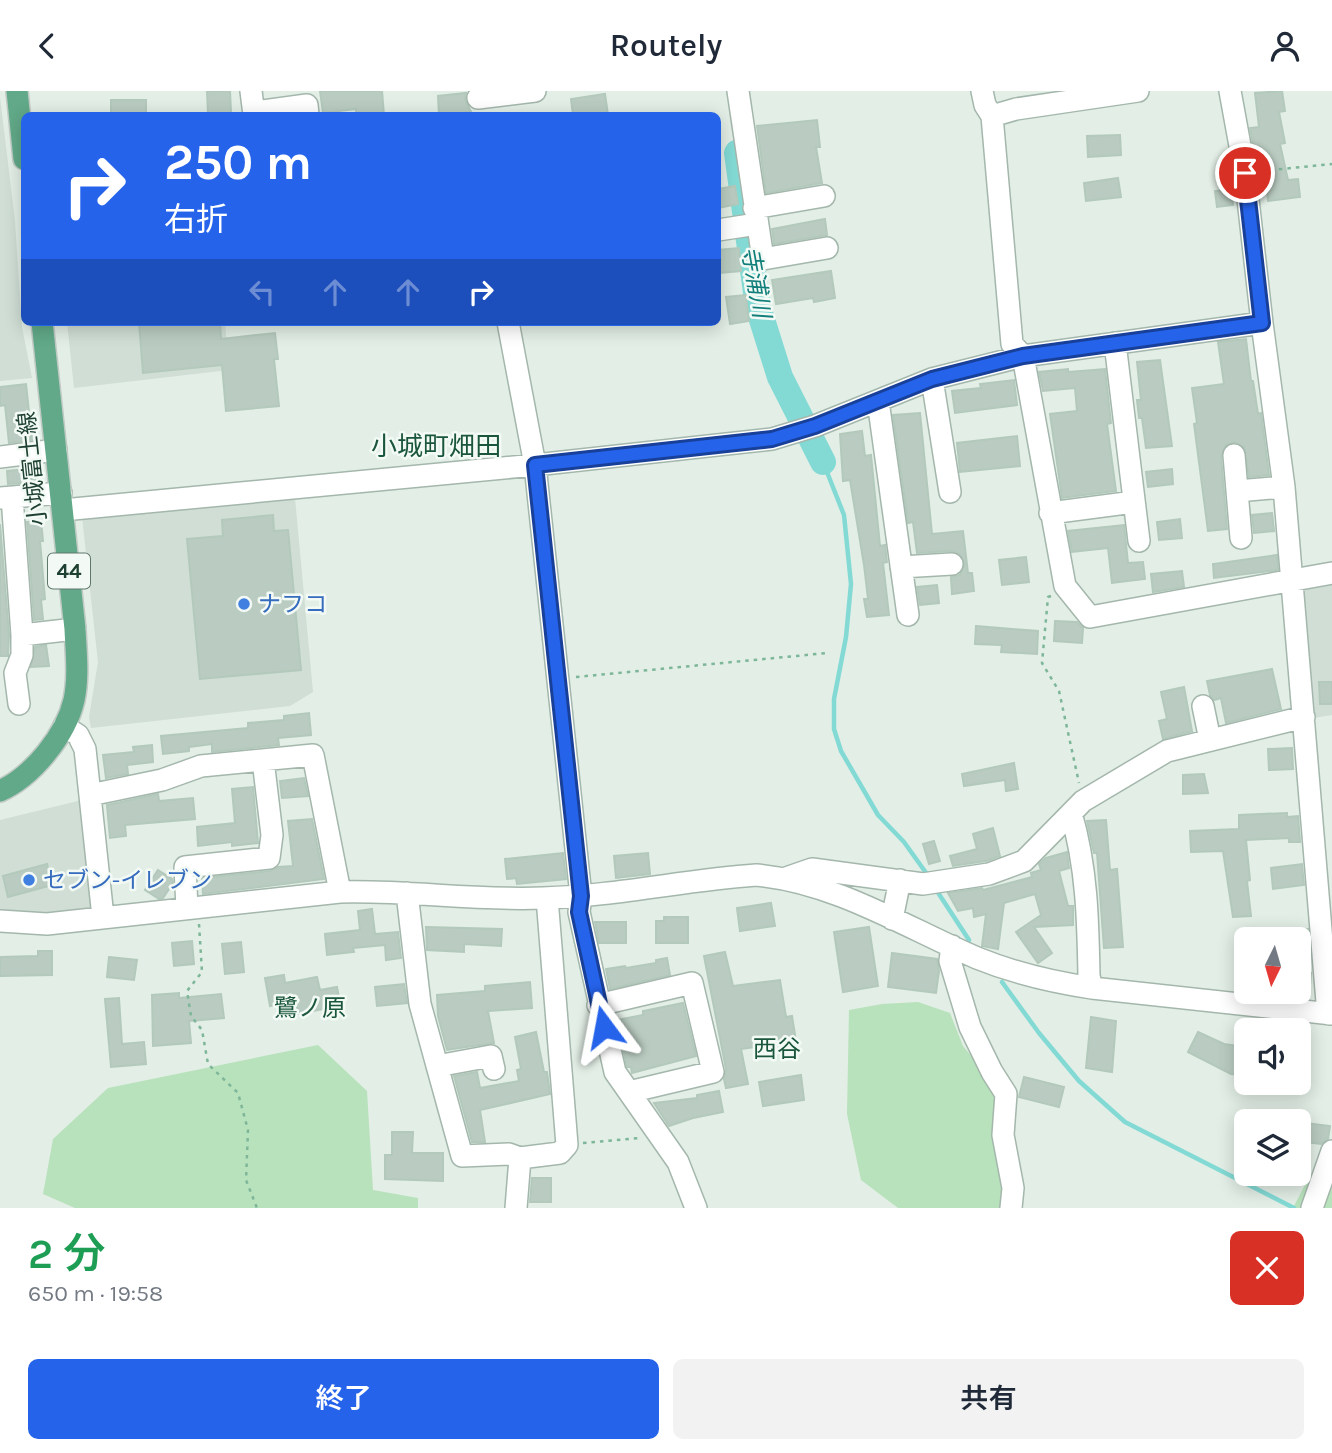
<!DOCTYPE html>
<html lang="ja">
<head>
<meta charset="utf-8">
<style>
	:root { --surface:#fff; --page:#f2f2f3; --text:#1f2937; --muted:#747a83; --accent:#2563eb }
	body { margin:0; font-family:Karla,"Noto Sans JP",sans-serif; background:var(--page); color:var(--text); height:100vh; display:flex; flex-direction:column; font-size:26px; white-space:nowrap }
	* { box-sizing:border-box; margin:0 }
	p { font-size:23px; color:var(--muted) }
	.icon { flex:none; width:38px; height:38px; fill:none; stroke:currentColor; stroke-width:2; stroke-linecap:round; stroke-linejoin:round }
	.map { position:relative; height:1117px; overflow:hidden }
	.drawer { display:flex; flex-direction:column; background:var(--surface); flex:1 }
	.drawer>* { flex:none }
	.guide { position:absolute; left:21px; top:21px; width:700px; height:214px; border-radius:10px; box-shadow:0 4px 18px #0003; background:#2563eb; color:#fff; overflow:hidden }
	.needle { width:46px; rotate:185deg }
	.tools { position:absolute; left:1234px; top:836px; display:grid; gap:14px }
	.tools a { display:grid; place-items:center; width:77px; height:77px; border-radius:10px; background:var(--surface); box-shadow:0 4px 18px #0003; font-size:35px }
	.pin { position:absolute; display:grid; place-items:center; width:60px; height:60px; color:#fff; margin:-30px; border:4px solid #fff; border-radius:50%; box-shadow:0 2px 7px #0007 }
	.me { position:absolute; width:77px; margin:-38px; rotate:347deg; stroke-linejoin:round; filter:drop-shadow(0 0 5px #0008) }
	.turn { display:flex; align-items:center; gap:24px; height:147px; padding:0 28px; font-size:32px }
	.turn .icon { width:91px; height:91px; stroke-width:2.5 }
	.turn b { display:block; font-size:49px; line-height:60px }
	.lanes { display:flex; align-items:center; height:66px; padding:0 28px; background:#0003; justify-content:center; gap:35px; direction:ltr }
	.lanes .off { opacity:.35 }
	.round { display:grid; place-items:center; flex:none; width:74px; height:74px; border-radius:10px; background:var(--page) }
	.overview { display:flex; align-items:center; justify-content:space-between; height:119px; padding:0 28px }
	h1 { font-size:42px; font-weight:600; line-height:52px; color:#1e9e55 }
	.button { display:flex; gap:14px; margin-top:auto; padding:14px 28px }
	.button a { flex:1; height:80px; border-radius:10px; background:var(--accent); color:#fff; font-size:28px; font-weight:600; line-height:80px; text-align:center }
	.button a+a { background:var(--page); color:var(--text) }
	header { display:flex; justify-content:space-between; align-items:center; height:91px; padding:0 28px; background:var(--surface); font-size:32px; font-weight:600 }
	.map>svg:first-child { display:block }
	.built { fill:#d0ded5 }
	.green { fill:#b8e2bb }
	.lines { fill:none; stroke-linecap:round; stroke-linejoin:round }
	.stream { stroke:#83dad5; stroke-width:4.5 }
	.river { stroke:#83dad5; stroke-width:26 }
	.building { fill:#baccc1; stroke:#b3c9bb; stroke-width:2 }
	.minor-casing { stroke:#a4b7ac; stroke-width:24 }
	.major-casing { stroke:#c0cac5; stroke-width:24 }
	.path { stroke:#7eb699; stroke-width:2.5; stroke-dasharray:3.5 5; stroke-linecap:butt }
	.minor { stroke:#fff; stroke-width:21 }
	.major { stroke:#61a988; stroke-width:21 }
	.route-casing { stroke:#184099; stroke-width:18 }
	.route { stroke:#2563eb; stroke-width:12 }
	.shop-dot { fill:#3f7fe0; stroke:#f3faf5; stroke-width:2.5 }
	.labels { text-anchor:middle; stroke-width:5; stroke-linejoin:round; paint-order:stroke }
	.shield { fill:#f3faf5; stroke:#5f786c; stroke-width:2 }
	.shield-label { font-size:21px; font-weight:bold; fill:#1f4131 }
	.street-label { font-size:23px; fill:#1f4131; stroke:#f3faf5 }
	.shop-label { font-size:23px; fill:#366cbe; stroke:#f3faf5; text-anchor:start }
	.water-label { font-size:24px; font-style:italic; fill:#127f7b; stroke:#f3faf5 }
	.neighbourhood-label { font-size:24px; fill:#19563b; stroke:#f3faf5 }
	.quarter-label { font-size:26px; fill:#19563b; stroke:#f3faf5 }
</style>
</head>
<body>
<header><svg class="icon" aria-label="back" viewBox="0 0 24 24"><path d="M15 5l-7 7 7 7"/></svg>Routely<svg class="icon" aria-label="person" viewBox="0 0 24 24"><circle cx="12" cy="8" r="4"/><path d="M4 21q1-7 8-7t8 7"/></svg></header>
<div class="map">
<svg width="1332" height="1117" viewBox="0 0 1332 1117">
	<rect width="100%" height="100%" fill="#e2eee6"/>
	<path class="built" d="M0 6 15 130 22 236 32 287 0 290Z
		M67 231H225L229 279 74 297Z
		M295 407 313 601 290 615 91 637 89 626 98 571 82 426Z
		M1332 475V624L1313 627 1300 481Z
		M82 709 94 818 42 823 0 818V729Z"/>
	<path class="green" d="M918 911 950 922 963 955 1011 1013V1117H898L861 1089 847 1023 849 919 882 913Z
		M318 954 367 1000 373 1099 418 1107V1117H75L43 1103 53 1048 108 997Z
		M1307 1090 1332 1097V1117H1293Z"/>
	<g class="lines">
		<path class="stream" d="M823 371 844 424 851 493 846 546 834 608V638L841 660 878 724 904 751 929 786
			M935 797 969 849
			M1002 891 1039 942 1079 990 1125 1031 1294 1117"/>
		<path class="river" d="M737 62 758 216 780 286 823 371"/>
	</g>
	<path class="building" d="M207 0H230L231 22 208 23Z
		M320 0H382L384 24H356V18L323 22Z
		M1282 0 1285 20 1279 21 1285 52 1280 53 1288 89 1298 88 1300 106 1268 110 1266 92H1269L1261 56 1254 58 1250 37 1259 36 1255 2Z
		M466 2 465 9 471 21 439 24 438 5Z
		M605 3 608 24H573L571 8Z
		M111 9H146V24H111Z
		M817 29 820 56H816L822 92 766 102 757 35Z
		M1120 44 1121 64 1088 66 1087 45Z
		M1118 87 1121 106 1086 110 1084 92Z
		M735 95 738 113 718 117V98Z
		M1231 98 1233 114 1217 116 1215 100Z
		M825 128 827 144 774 153 772 138Z
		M739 157 741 180 720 182 718 159Z
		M831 180 835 207 814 211 813 207 776 213 772 189Z
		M746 204 749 230 730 233 726 206Z
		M139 231H220L221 248 275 242 278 268H274L279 315 226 320 222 274 143 282Z
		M1246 248 1251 290H1253L1258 323 1261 322 1269 384 1249 386 1244 356 1234 351 1226 354 1221 365 1227 438 1208 440 1194 333 1197 332 1192 297 1224 293 1218 251Z
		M1160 269 1172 355 1146 357 1142 327H1139L1137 309H1141L1137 271Z
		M1068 278V281L1105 278 1111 332 1107 333 1116 400 1062 407 1050 323 1077 320 1075 297 1043 300 1039 281Z
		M1014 289 1017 314 955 322 952 300 981 297 980 293Z
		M26 293 32 349 9 352 5 314 0 315V296Z
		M920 322 932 443 963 440 968 482H972L974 500 952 503 951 486 960 484 965 473 958 462 951 460 917 462 913 431 908 432 893 324Z
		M862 340 865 365 871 364 880 455 885 454 887 471 883 472 889 524 867 526 864 508H868L864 474 850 389 843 390 840 343Z
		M1017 345 1020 375 960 381 957 352Z
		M27 378V385L40 383V391L8 393 7 380Z
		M1172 378 1173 393 1148 396 1146 381Z
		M1272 422 1274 440 1254 442 1252 424Z
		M273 424 274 440 288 439 301 579 200 588 187 448 223 445 222 429Z
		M1180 428 1182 447 1159 449 1157 431Z
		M41 430 43 450H40L45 508 41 509 43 528 34 529 27 431Z
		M0 433 9 544 8 565H0Z
		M1124 434 1128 472 1143 471 1145 488 1112 492 1108 457 1072 461 1068 440Z
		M1277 464 1278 479 1214 487 1213 473Z
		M1026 466 1029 491 1002 494 999 469Z
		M1182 480 1184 496 1153 501 1151 483Z
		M937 494 939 512 920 514 917 496Z
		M1055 530 1077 531 1083 537 1082 552 1054 550Z
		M976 535 1038 540 1037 563 1001 561 1002 554 975 553Z
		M46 554 49 575 31 576 35 556Z
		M1272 578 1281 618 1226 632 1221 607 1214 609 1210 604 1207 590Z
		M1319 591H1332V613H1320Z
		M1184 596 1192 640 1163 648 1159 630 1167 628 1161 601Z
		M309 622 311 644 278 647 279 654 212 661V653L189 656V660L163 663 161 645 248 637V632L284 629V625Z
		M152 654 153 671 127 674 128 683 106 687 103 664 134 661 133 656Z
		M1292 657 1293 678 1269 679 1268 658Z
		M1014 672 1018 698 1006 700 1005 689 964 695 962 683Z
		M1204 683 1208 702 1183 703V684Z
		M304 687 308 705 282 707 280 690Z
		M253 696 258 752 232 755V751L198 755 197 736 235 732 232 698Z
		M158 703 159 710 193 707 195 728 125 734 126 745 110 747 107 714Z
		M1287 722V726L1298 725 1300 751H1289V747L1246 749 1250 789 1247 790 1251 825 1233 826 1223 760 1191 761 1190 740 1239 738V724Z
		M312 728 324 788 203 803 202 787 270 780 278 776 293 775 288 730Z
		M1106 729 1110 779 1117 778 1123 856 1104 857 1097 762H1094L1087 730Z
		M993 737 1000 765 986 770 953 775 950 765 977 758 973 743Z
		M934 750 940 770 929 773 923 753Z
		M1067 761 1069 777 1059 780 1068 815H1073V834L1034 836 1052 862 1038 872 1016 841 1041 824 1035 803 1004 812 998 858 982 855 986 823 974 826 973 817 958 820 948 802 982 797 983 799 1032 786 1031 782 1041 779 1039 773 1046 767Z
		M563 762 566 788 517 793 516 787 507 788 505 768Z
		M648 762 650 783 616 787 614 765Z
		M47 773 52 794 8 806 3 785Z
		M1302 773 1304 794 1273 798 1271 777Z
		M158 779 172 788 173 792 163 807 159 808 145 799Z
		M771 812 775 835 740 840 737 817Z
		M372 818 375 843 398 841 401 867 386 869 385 854 353 857 354 861 327 864 325 843 360 839 358 820Z
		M664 826H688V852H656V830H664Z
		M595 831H626V852H599Z
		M426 836 502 838 501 855 464 853V861L427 859Z
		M869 836 878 895 843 901 834 841Z
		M1308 838 1309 857 1298 858V839Z
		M192 850 194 873 174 875 172 852Z
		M241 851 244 881 225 883 222 853Z
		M38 860H52V884L0 885V866L38 865Z
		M725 861 733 895 780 889 786 926 792 925 796 950 741 958 748 993 726 997 724 988 726 978 704 865Z
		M892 862 937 868 939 880 936 902 888 896Z
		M109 866 137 869 134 889 107 886Z
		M667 867 670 884 610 898 606 878 625 875 626 877 656 872V869Z
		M1298 881 1311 882 1309 907 1298 906Z
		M284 884 285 892 317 886 320 899 337 896 341 918 329 920 328 917 298 923 296 910 270 915 265 887Z
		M530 891 532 917 488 920 494 952 447 959 438 925 437 904 485 900V895Z
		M404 893 407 912 377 915 375 896Z
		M179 902V907L221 903 224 927 189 930 191 952 153 955 152 904Z
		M119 907 122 953 144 951 146 973 111 976 105 908Z
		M683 912 696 965 632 982 631 976H627L617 929 643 924V920Z
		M1091 926 1116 930 1112 981 1086 977Z
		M536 941 544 981H547L550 1003 480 1019 485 1051H472L454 985 477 981 480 997 519 990 517 979 521 978 515 946Z
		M1198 941 1224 953 1246 956V985L1231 983 1188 961Z
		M801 984 804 1009 763 1015 759 991Z
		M1024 986 1064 996 1059 1016 1019 1006Z
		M719 1000 723 1021 693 1027 669 1035 654 1012 697 1007V1004Z
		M1298 1031 1330 1035 1328 1048 1321 1053 1298 1050Z
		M392 1041H413L412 1062H443V1090L385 1088V1064H392Z
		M532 1087H551V1111H530Z"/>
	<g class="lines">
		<g class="minor-casing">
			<path id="minor" d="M251 0 254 24
				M738 0 763 168 827 157
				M982 0 985 14 992 25
				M1138 0 1016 18 992 25 1012 253 1023 265 1065 495 1090 526 1332 482
				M1230 0 1245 82 1262 232 1284 396 1328 923
				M478 7 535 0
				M254 21 307 14 308 24
				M754 117 824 105
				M718 139 757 133
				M508 231 535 374 581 805 579 821 615 981 678 1071 696 1117
				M1115 252 1139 450
				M932 288 950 401
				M878 310 908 524
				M1234 364 1241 447
				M0 366 56 359
				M1237 400 1284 396
				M12 406 22 544V564L15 582 19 613
				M0 407 61 402
				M63 419 535 374 772 348 815 335 932 288 1023 265 1262 232
				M1050 422 1134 411
				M901 476 952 473
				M22 544 75 538
				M1203 615 1210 649
				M64 635 78 644 85 658 103 826
				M90 704 162 689 201 675 313 664 340 801
				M1071 722C1087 776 1088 830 1089 885L1092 897
				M786 787 812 778 923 793 989 783 1024 770 1083 710 1167 660 1304 626
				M407 802 420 913 462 1065 509 1063 520 1067
				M187 817 185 776 269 767 272 744 263 669
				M892 828 900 789
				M0 830 47 833 340 801C408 799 475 810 543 807 615 805 685 789 756 784 835 791 905 836 977 867 1014 882 1052 891 1092 897L1332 923
				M952 855 950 870 970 936 992 981 1006 1003 1003 1044 1013 1097 1011 1117
				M598 914 692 892 713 981 629 1001
				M437 975 491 965 494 978
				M516 1117 520 1067 560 1062 567 1054 547 807
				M1312 1117 1332 1060"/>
		</g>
		<g class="major-casing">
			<path id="major" d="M17 0 24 68
				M0 700C33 685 66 644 74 609 79 586 76 561 75 538L42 231"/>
		</g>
		<path class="path" d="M1262 80 1332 73
			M1051 505 1048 506 1042 572 1059 600 1079 692
			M576 586 827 562
			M199 833 202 881 187 900 191 925 202 939 208 973 238 1002 248 1039 246 1089 257 1117
			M583 1052 639 1047"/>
		<use href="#minor" class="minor"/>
		<use href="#major" class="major"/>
	</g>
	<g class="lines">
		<g class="route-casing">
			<path id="route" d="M604 936 579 821 581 805 535 374 772 348 815 335 932 288 1023 265 1262 232 1245 82"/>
		</g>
		<use href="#route" class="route"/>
	</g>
	<g class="shop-dot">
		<circle cx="244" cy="513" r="7"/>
		<circle cx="29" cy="789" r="7"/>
	</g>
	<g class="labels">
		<rect class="shield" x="48" y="462.5" width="42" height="35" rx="5"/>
		<g class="shield-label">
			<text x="69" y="487">44</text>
		</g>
		<g class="street-label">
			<text transform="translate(32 378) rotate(-96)" y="8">小城富士線</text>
		</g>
		<g class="shop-label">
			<text x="258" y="521">ナフコ</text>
			<text x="43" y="797">セブン-イレブン</text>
		</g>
		<g class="water-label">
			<text transform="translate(756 191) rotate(80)" y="8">寺浦川</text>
		</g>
		<g class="neighbourhood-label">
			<text x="310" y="925">鷺ノ原</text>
			<text x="777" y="966">西谷</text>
		</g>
		<g class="quarter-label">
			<text x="436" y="364">小城町畑田</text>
		</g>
	</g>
</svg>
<div class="tools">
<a><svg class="needle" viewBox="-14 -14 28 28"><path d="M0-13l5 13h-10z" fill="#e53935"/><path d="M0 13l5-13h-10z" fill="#747a83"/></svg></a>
<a><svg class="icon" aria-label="sound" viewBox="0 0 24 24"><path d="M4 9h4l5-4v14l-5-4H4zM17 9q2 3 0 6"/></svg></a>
<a><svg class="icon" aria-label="layers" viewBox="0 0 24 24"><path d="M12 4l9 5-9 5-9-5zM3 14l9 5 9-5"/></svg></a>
</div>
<div class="pin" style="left:1245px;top:82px;background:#d93025"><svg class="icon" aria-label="arrive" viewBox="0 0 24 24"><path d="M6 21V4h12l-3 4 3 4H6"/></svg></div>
<svg class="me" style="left:604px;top:936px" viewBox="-20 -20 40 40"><path d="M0-17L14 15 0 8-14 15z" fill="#2563eb" stroke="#fff" stroke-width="4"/></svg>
<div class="guide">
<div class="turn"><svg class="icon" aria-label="right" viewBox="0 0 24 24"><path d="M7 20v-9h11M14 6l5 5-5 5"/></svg><div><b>250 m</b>右折</div></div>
<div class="lanes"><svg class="icon off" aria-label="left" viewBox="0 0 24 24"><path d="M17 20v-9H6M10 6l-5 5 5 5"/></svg><svg class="icon off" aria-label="ahead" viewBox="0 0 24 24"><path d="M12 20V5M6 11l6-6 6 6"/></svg><svg class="icon off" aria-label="ahead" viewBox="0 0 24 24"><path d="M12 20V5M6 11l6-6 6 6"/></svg><svg class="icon" aria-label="right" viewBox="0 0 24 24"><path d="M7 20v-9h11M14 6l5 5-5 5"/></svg></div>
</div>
</div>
<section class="drawer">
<div class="overview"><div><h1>2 分</h1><p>650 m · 19:58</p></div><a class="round" style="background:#d93025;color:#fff"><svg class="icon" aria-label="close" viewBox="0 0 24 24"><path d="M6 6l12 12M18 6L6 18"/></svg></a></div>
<div class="button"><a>終了</a><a>共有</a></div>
</section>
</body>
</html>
